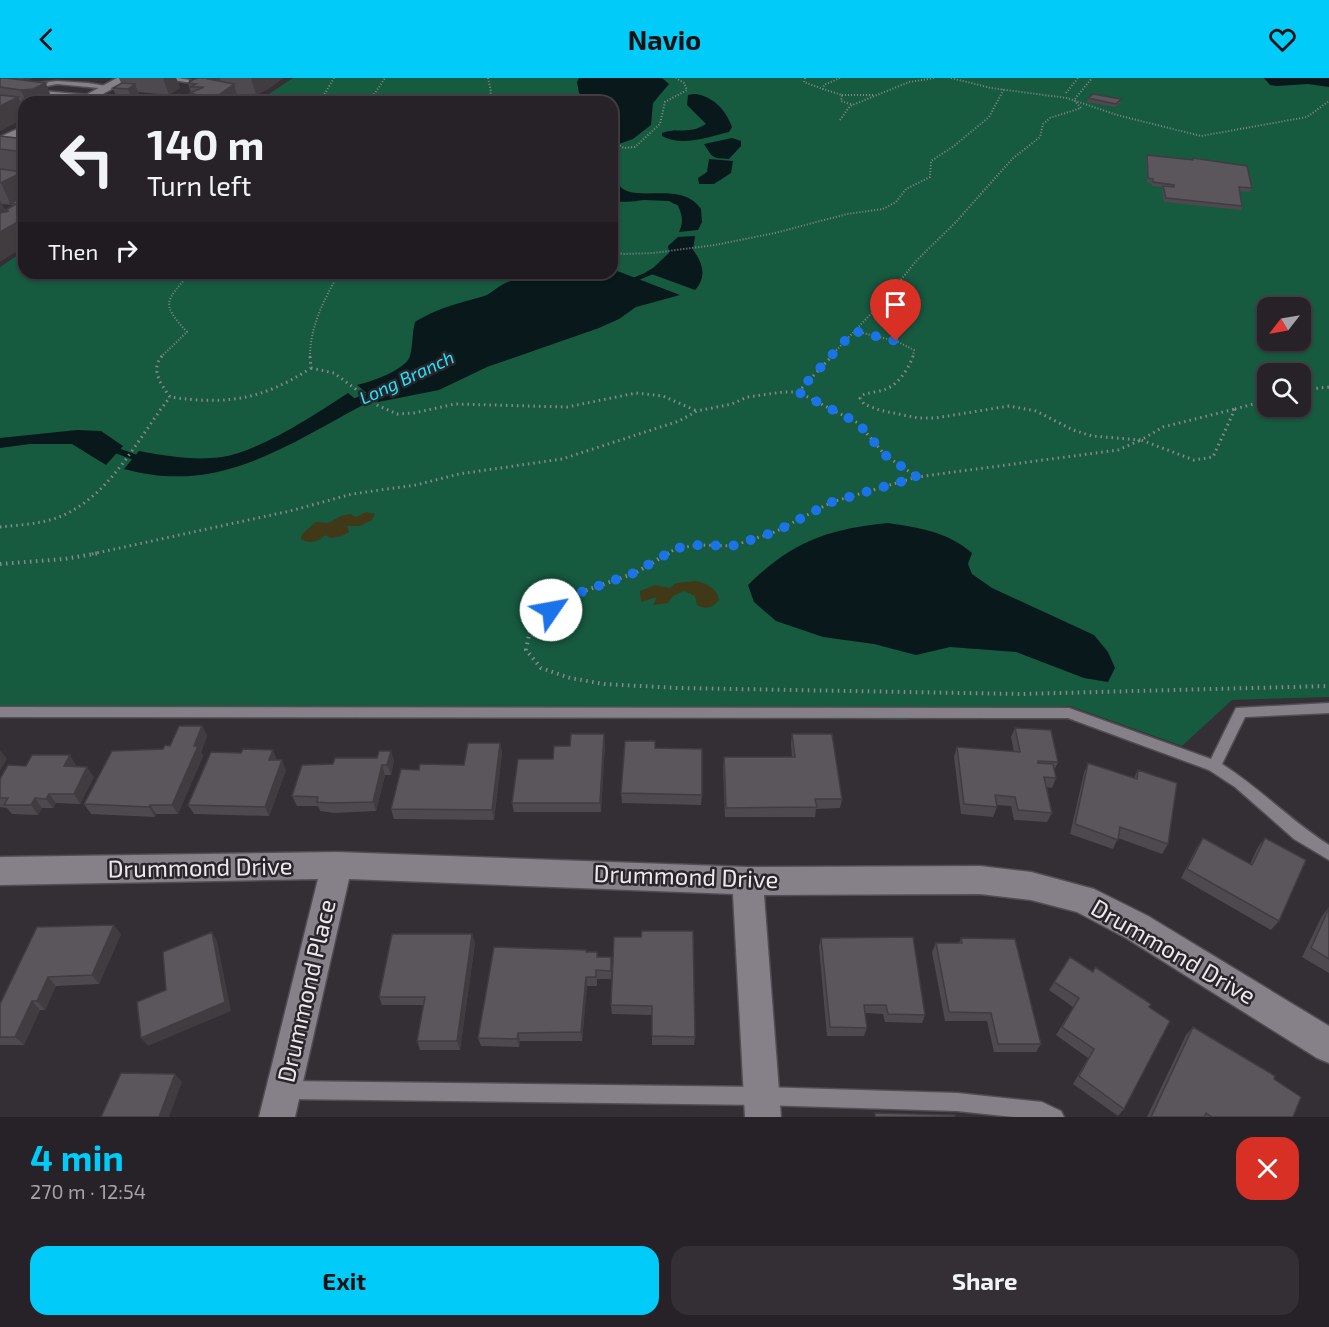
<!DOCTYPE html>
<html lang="en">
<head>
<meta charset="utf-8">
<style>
	:root { --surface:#272228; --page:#332f34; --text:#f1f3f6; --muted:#a4a4a8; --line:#433f45; --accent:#00cbf9 }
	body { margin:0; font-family:"Exo 2",sans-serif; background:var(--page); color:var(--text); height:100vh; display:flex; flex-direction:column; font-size:22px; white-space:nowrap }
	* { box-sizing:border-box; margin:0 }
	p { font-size:20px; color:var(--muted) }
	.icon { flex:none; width:33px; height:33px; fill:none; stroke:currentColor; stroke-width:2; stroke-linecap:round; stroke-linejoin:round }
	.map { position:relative; height:1039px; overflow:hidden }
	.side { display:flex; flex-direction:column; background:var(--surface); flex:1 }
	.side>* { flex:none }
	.guide { position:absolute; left:18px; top:18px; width:600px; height:183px; border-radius:18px; box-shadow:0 2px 4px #0004,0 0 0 2px var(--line); background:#272228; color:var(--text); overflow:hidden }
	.needle { width:39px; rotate:239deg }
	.fabs { position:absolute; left:1257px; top:219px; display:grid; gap:12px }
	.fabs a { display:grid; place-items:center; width:54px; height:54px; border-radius:12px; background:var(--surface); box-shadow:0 2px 4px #0004,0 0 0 2px var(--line); font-size:30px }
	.pin { position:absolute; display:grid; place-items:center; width:51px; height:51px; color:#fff; margin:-62px -26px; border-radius:50% 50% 50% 0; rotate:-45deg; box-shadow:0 0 6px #0007 }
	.pin .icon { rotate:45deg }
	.me { position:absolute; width:66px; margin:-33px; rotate:57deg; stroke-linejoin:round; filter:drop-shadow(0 0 4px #0008) }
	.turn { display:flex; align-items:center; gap:21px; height:126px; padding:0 30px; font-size:27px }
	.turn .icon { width:78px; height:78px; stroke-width:2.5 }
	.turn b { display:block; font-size:42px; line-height:51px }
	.then { display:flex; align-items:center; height:57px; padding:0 30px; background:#0003; gap:12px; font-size:22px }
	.round { display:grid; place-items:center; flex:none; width:63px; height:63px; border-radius:18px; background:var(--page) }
	.head { display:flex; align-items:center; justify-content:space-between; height:102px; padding:0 30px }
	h1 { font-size:36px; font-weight:700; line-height:45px; color:var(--accent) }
	.button { display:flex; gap:12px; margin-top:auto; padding:12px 30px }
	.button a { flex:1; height:69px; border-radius:18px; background:var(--accent); color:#111; font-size:24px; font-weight:700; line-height:69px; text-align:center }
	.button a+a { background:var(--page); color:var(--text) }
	header { display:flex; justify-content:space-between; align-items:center; height:78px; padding:0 30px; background:var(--accent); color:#111; font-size:27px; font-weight:700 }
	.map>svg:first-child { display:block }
	.green { fill:#165a40; fill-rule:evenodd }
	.sand { fill:#403817 }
	.water { fill:#08181b }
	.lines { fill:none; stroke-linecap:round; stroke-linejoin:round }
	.stream-far2 { stroke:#08181b; stroke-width:4 }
	.stream-far1 { stroke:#08181b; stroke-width:4.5 }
	.stream { stroke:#08181b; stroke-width:6 }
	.service-casing { stroke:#514d53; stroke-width:3 }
	.minor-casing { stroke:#514d53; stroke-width:3 }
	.path-far2 { stroke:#8b878c; stroke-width:2; stroke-dasharray:1 2; stroke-linecap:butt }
	.path-far1 { stroke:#8b878c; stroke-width:3; stroke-dasharray:1.5 4; stroke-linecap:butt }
	.path { stroke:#8b878c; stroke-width:4; stroke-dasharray:1.5 4.5; stroke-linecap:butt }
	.service { fill:#868088; fill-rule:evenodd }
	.minor { fill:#868088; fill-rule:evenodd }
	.wall { fill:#4e494f }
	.shaded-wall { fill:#403c40 }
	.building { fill:#5b555c; stroke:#403c40; stroke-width:1.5 }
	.route { stroke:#1a73e8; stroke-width:10; stroke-dasharray:0 18 }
	.labels { text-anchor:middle; stroke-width:5; stroke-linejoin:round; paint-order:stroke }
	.far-water-label { font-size:18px; font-style:italic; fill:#20e7fd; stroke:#2a242b }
	.near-street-label { font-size:24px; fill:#ece9ed; stroke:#2a242b }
</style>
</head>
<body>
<header><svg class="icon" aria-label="back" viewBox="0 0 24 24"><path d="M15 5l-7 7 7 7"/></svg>Navio<svg class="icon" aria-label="heart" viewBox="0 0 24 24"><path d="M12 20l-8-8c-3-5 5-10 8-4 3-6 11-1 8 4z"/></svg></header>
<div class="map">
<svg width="1329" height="1039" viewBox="0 0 1329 1039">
	<rect width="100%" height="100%" fill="#342e35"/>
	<path class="green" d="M293 0H1329V619L1232 622 1182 668 1070 628 902 642 724 637 0 631V189L24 173V195H612V24H257ZM1268 230H1300V262H1268ZM1268 296H1300V328H1268Z"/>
	<path class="sand" d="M366 434 375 436 372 442 360 448H347L349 454 342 458 331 460 325 457C320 463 309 467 301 461L302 456 316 444 328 445 341 438 350 436 356 439Z
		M696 503C706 505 718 511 719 522 712 530 706 532 697 527L695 518 684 513 673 518 668 525 653 527 657 519 641 524 640 513 655 507 670 510 676 505Z"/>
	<path class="water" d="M579 0H662L669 6 653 25 651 47 633 61 619 66 612 61 615 46 612 43V24H590L579 15 577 4Z
		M1264 0H1329V9L1308 6 1277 8 1270 7Z
		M694 16C712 17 726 32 732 49L729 54C709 59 681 69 662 58V55C678 49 689 57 706 46L687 27 688 17Z
		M732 60 741 63V68L729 81C711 80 713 80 704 66Z
		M709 81 733 83 731 95 714 106H699L698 100 707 94Z
		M612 93 620 100 617 104C629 129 680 100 701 131L702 144 698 152 679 154C685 142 681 133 675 122 654 116 634 128 612 122Z
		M695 158 693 172C703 185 707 199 695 212L646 194 653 190 669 175 668 168 678 159Z
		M612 191 680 217 636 229 619 241 599 250 487 289 439 312 378 324 357 307C370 304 406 292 410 278 413 266 412 255 415 244 439 229 458 226 484 218 492 216 499 206 511 203 545 193 578 195 612 195Z
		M348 315 363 327C284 369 218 417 124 391L139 373C167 378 193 383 222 379 260 373 316 336 348 315Z
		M77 352 101 353 123 368 106 387 72 366H30L0 370V360Z
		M888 445C920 450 946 453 972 475L968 486 972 496 992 510 1094 557 1108 574 1115 590 1108 604 1084 600 1016 574 950 569 916 577 874 566 823 559 776 543 754 524 748 507C792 464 827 451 888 445Z"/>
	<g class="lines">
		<path class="stream-far2" d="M643 120 670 121 675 124"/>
		<path class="stream-far1" d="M672 122 684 128
			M629 204 657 192"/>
		<path class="stream" d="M352 325 377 313
			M110 370 142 382"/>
		<g class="service-casing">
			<path id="service" d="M161 0H178L207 5 204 7Z
				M57 3 88 5 112 9 109 11 57 6 27 12 24 10 37 5Z
				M32 12 88 17 91 19 88 21 34 15Z
				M1329 625V635L1245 639 1222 686C1260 710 1291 743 1329 767V782L1294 761 1235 709 1209 692 1068 640 0 639V629L1069 630 1211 681 1236 630Z
				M287 1003 762 1009 957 1015 1042 1024 1061 1033 1064 1039H1013L957 1033 762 1027 287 1021 281 1018 278 1012 281 1006Z"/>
		</g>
		<g class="minor-casing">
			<path id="minor" d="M117 0H132L88 24H73Z
				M24 48V57L0 68V59Z
				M337 774 748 789 980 788 1031 794 1094 811 1148 838 1329 948V985L1317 980 1126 860 1077 834 1031 822 980 816 764 817 781 1039H745L733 816 349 801 295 1039H259L318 801 0 807V779Z"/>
		</g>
		<path class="path-far2" d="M488 0 491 13 489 24
			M805 0 804 4 823 11
			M840 0 824 7 823 11 842 17 841 23 853 27
			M951 0 991 10 1067 20 1117 37 1201 58 1307 39 1329 23
			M1066 15 1078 0
			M842 17H874
			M320 24 334 0
			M369 24 385 0
			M840 42 850 28 909 4 935 0
			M612 63 624 70 635 69 660 46 665 24 687 12 684 5 676 0
			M612 173 623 176 653 175 715 167 775 155 847 136 883 131 896 124 906 111 930 99 931 83 954 68 989 39 1004 11
			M854 253 896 263 914 272 913 279
			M161 279 187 254C159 224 167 223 190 195
			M310 279C310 248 324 222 339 195
			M830 279 886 220 917 182 956 144 1012 81 1040 59 1043 46 1050 40 1081 30 1074 22 1092 0"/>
		<path class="path-far1" d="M162 278C150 292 161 306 170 319 227 327 262 322 311 290L310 278
			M913 278C909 290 899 306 886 311 879 314 870 314 863 317L860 320 864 326 879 332 918 340H935L1009 328 1036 333 1073 352 1092 358 1141 362
			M311 290 334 295 377 327 397 336 414 335 455 326 567 329 636 315 663 318 697 333
			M1300 312 1329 309
			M798 314 832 278
			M1235 331 1213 379 1194 382 1141 362 1163 349Z
			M1235 331 1268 322
			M0 449C19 447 41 446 59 439 110 419 138 360 170 319
			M92 476 290 433 352 416 416 407 459 396 562 381 679 343 697 333 732 326 747 319 783 314H798L858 345 885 377 917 399
			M667 476 677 470 700 467 732 468 775 454 832 424 917 399 1118 372 1141 362"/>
		<path class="path" d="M669 475 635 495 576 516 551 532 530 551 526 572 541 590 570 600 604 606 677 610 1021 616 1329 608
			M0 486 64 481 100 475"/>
		<use href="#service" class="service"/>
		<use href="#minor" class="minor"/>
	</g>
	<path class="wall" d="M0 0H33L25 3 53 24H24V40L0 53Z
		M119 0H176L180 10 169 17 138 14 142 24H118L113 10 121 5Z
		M198 0H283L270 10 256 17H237L239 24H155L173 19 190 18V15H191L188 5 189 4V3Z
		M1088 20 1121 21 1120 25 1115 29 1087 24Z
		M0 58 24 61V95L23 94 0 184 4 133 13 127 2 126 5 132 0 134Z
		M1147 77 1192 82 1193 80 1252 110 1250 114 1240 113 1242 128 1241 132 1164 124 1162 112 1163 109 1152 108 1151 105 1147 104 1146 81Z
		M202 648 207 658 201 674 203 678 178 736H156L155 739 91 736 84 726 163 671Z
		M1015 650 1058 684 1054 693 1056 700 1052 710 1047 709 1052 735 1047 744 1014 742 1011 728 996 727 997 729 993 739 961 736 954 679 957 669 1014 674 1011 659Z
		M604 656 605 666 601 734H514L512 725 553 681 570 668Z
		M792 656 842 721 840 730 816 731 815 739H725L723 689 724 679H792L791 666Z
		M500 665 502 675 494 742 394 741 391 731 419 692 464 687Z
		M655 670 702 717 701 727 622 725 621 715Z
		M277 682 286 692 269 738 194 736 188 727Z
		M394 682 391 697H385L376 733 334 735 320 733 318 728H297L292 718 333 686Z
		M1088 685 1134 700 1138 692 1168 766 1162 776 1118 760 1113 771 1070 756 1084 695Z
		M76 687 75 689 94 699 80 726 56 725 53 730H42L38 737 12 736 7 730 0 729V701L26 688Z
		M1203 760 1250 786 1258 769 1265 760 1279 843 1271 852 1181 800 1197 769Z
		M1329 829V895L1302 879 1322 838Z
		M121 856 99 906 56 908 45 932H40L24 967H0V926Z
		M472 856 475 865 460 972H420L417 963 423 927H382L379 919Z
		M614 859 695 959 694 967H652V937L612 936 611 927Z
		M821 860 925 937 922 945 885 944 883 936 865 935 867 950 864 958H827L819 869Z
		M961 860 1041 966 1036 974H994L987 943H945L932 874 936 865H959Z
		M586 872V874H597L598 879 612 888 611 901H597V908H587L582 963H520L519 969 481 968 478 960Z
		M1070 879 1149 929 1124 1031 1118 1038 1073 1006 1088 980 1056 957 1073 929 1049 912Z
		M1193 949 1274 1001 1293 1039H1147L1186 957Z"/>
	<path class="shaded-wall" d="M23 0H33L24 3Z
		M163 0H176L180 10 169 17Z
		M210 0H220L223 14 234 6 239 24H205L208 1Z
		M251 0H283L270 10 256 17Z
		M46 5 53 24H26L21 12Z
		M135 6 142 24H133L128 11Z
		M18 19 24 32V40L0 53V28Z
		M23 94 24 97V120L11 125 12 127H11L1 105Z
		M0 122 5 132 0 134Z
		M24 138V169L0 184V154L16 142Z
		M202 648 207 658 201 674 203 678 178 736 172 727 194 668Z
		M604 656 605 666 601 734 600 725Z
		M500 665 502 675 494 742 492 732Z
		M0 672 7 681 0 693Z
		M273 672 277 682H269Z
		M391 673 394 682 391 697 387 687Z
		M70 677 76 687 71 697 64 688Z
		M282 682 286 692 269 738 265 729Z
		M382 687 385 697 376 733 373 724Z
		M87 689 94 699 80 726 74 716Z
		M49 716 56 725 53 730 46 721Z
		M35 720 42 730 38 737 31 727Z
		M150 727 156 736 155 739 149 729Z
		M114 847 121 856 99 906 92 897Z
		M212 854 217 863 231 933 148 968 141 960Z
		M472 856 475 865 460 972 457 963Z
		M48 899 56 908 45 932 37 923Z
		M586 899 587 908 582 963 581 954Z
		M32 923 40 932 24 967 15 959Z
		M518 955 520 963 519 969 517 961Z
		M175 996 182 1004 169 1039H159Z"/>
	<path class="building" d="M0 0H6L46 5 33 11 21 12 0 9Z
		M198 0H210L208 1 234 6 216 19 205 24H155L165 18 173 19 178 16 190 18 194 16 190 15 204 9H190L196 6 188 5 191 3H189Z
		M122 5 135 6 128 11 113 10Z
		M1093 16 1121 21 1116 26 1088 20Z
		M0 17 18 19 0 28Z
		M68 19 108 22 106 23 115 24H59Z
		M0 58 24 61V74L0 71Z
		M1147 77 1193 82V80L1247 88 1252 110 1239 109 1242 128 1166 120 1163 108 1174 109V107L1153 104V101L1148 100Z
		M0 91 23 94 0 105Z
		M24 118V138L16 142H21L0 154V135L9 133H4L16 126 11 125Z
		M179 648H202L194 668H198L172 727H150L149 729 84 726 112 673 163 671 165 667 170 668Z
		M1015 650 1051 652 1058 684 1038 683V685L1053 686 1056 700 1044 699 1052 735 1018 732 1015 719 995 717 997 729 964 726 957 669 1020 674Z
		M571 656H604L600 725H512L518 681H553L554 668H570Z
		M792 656H832L842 721H815L817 729 726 730 724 679H795Z
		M625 663H655V670L702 671V717L621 715Z
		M468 665H500L492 732 391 731 401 691 419 692 420 686 464 687Z
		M243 671 273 672 269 682H282L265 729 188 727 211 674 241 675Z
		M379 673H391L387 687H382L373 724 331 725 317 724 318 719 292 718 302 687 333 686 335 680H377Z
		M32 677H70L64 688 87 689 74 716H49L46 721 35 720 31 727H4L8 720H0V701L8 687 26 688Z
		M1088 685 1137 701 1138 692 1177 705 1168 766 1120 749 1118 762 1075 746Z
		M1203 760 1252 787 1265 760 1306 782 1279 843 1187 791Z
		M1329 830V881L1311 870Z
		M114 847 92 897 48 899 37 923H32L15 959H0V926L37 849Z
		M642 853H693L695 959 652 958V928L611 927 614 859H641Z
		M212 854 225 924 141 960 137 924 166 912 163 874Z
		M392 856H472L457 963H417L425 919H379Z
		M913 859 925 937 888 936 886 927H864L867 950 830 949 821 860Z
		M961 860 1015 861 1041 966H998L991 935 949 934 936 865H962Z
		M494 869 586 872V874H597V879H611V893L596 892V899H586L581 954 518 955 517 961 478 960Z
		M1070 879 1093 894 1095 889 1151 926 1149 929 1170 943 1124 1031 1079 998 1094 971 1062 949 1079 920 1054 904Z
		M1193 949 1275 998 1274 1001 1301 1019 1293 1039H1212L1206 1035 1204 1039H1151Z
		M121 995 175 996 159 1039H101Z
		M875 1035 955 1037V1039H875Z"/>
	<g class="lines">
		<path class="route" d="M551 532 576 516 634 495 677 470 700 467 732 468 775 454 832 424 917 399 885 377 858 345 798 314 854 253 896 263"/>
	</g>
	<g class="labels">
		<g class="far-water-label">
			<text transform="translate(407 300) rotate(-25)" y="6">Long Branch</text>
		</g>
		<g class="near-street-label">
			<text transform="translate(200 790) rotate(-1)" y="8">Drummond Drive</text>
			<text transform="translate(686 799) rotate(2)" y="8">Drummond Drive</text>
			<text transform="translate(1173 874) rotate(30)" y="8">Drummond Drive</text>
			<text transform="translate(307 913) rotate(-77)" y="8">Drummond Place</text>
		</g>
	</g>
</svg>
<div class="fabs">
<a><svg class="needle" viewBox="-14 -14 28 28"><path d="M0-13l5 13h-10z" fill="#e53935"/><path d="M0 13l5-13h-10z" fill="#a4a4a8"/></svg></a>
<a><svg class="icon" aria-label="search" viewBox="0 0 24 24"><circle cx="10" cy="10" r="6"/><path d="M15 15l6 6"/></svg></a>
</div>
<div class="pin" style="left:896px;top:263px;background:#d93025"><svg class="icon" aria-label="arrive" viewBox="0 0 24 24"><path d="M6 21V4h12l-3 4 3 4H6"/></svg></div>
<svg class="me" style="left:551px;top:532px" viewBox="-20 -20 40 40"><circle r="19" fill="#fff"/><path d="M0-13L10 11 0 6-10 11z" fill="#1a73e8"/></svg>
<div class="guide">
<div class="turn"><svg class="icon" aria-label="left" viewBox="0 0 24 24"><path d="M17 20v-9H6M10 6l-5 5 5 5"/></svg><div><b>140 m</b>Turn left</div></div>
<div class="then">Then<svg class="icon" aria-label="right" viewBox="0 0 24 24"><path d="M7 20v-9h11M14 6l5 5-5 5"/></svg></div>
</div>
</div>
<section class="side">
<div class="head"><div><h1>4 min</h1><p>270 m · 12:54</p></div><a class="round" style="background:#d93025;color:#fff"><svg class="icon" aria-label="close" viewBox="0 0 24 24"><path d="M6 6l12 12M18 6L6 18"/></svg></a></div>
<div class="button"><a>Exit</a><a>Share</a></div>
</section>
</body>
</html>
